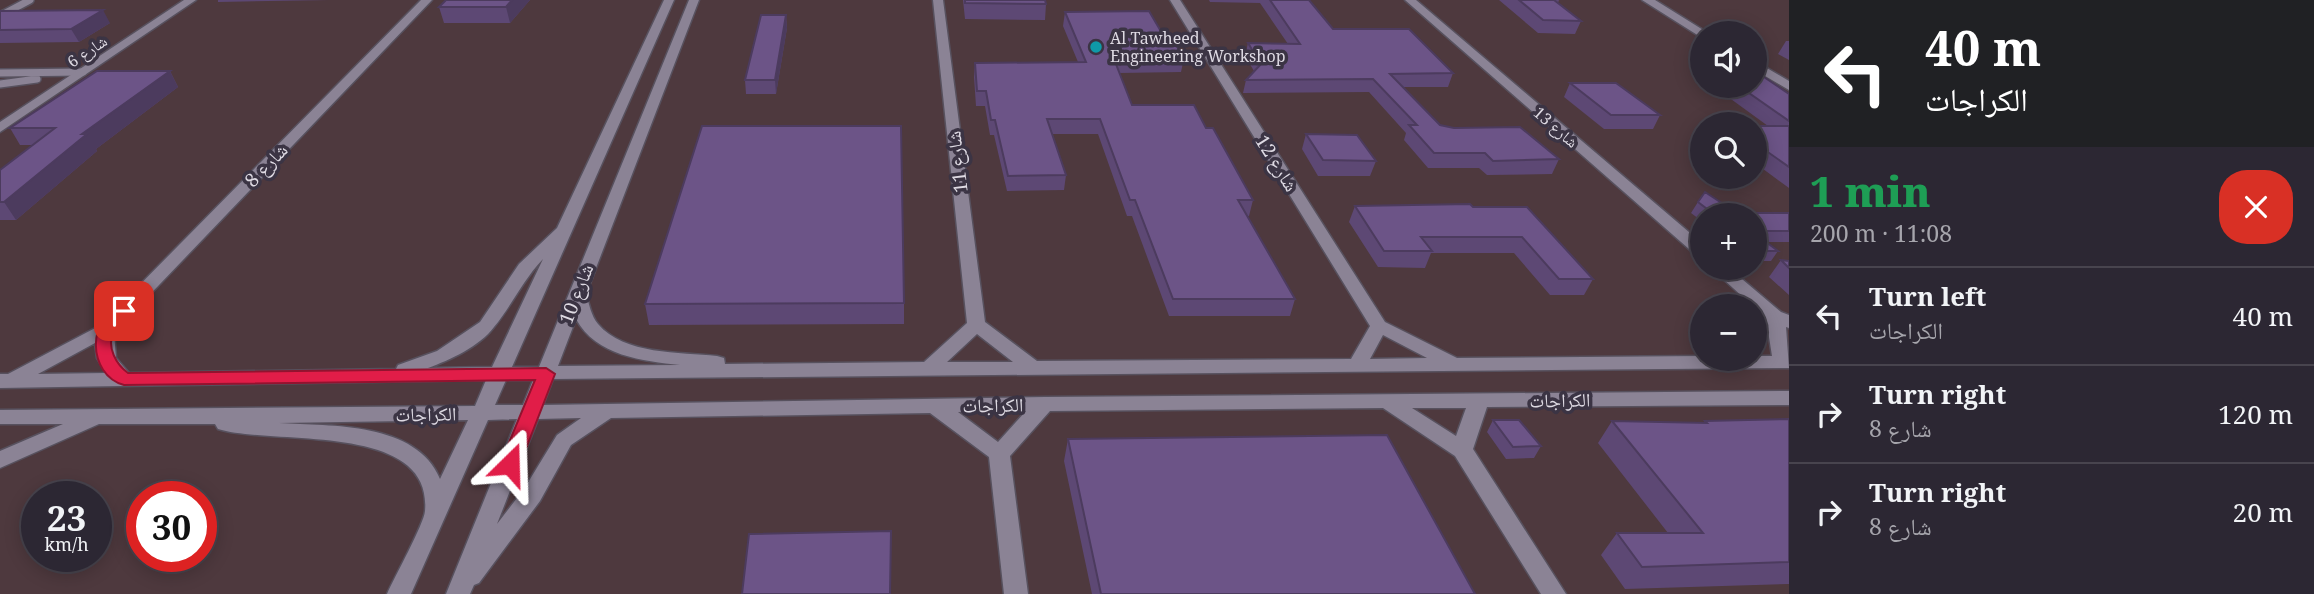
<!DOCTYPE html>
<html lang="en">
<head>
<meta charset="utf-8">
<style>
	:root { --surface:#2c2733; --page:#342f3b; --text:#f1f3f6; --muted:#a6a5ac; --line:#48444e }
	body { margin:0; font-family:"Noto Serif","Noto Naskh Arabic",serif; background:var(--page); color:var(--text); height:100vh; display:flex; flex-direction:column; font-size:26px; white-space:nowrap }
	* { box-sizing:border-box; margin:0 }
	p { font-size:23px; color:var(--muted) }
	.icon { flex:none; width:38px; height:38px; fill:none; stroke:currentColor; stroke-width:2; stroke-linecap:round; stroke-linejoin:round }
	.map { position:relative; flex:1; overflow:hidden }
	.drawer { display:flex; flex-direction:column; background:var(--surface); width:525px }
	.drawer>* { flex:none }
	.hud { background:#202124; color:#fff; overflow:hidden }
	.buttons { position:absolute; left:1690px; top:21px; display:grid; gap:14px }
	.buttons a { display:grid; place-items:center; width:77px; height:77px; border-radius:50%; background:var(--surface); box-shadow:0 4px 18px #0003,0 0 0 2px var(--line); font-size:35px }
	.speed { position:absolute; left:21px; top:481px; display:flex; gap:14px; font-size:35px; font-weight:700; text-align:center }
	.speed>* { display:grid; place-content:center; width:91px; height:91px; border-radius:50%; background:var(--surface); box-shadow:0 4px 18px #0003,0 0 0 2px var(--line); line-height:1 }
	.speed small { font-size:18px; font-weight:400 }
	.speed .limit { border:10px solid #d22; background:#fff; color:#111 }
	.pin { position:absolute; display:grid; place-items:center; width:60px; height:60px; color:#fff; margin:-30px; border-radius:14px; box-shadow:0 4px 10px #0006 }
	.me { position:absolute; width:77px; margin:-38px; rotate:22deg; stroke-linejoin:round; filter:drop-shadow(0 0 5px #0008) }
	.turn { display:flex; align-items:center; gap:24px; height:147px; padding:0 21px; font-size:32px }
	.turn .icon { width:91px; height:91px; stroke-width:2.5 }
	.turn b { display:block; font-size:49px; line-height:60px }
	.round { display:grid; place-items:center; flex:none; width:74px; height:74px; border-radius:28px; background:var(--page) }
	.summary { display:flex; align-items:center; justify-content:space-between; height:119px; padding:0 21px }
	h1 { font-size:42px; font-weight:800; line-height:52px; color:#1e9e55 }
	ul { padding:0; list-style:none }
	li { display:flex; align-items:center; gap:21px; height:98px; padding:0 21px; border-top:2px solid var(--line) }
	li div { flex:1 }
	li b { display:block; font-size:26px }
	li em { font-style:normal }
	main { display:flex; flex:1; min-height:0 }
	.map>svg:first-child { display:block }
	.industrial { fill:#4e393e; fill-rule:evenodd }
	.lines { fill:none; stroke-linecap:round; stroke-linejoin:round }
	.lane-casing { stroke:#57515e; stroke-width:10 }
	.street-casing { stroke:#57515e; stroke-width:3 }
	.lane { stroke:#8b8395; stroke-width:7 }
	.street { fill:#8b8395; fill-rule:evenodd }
	.wall { fill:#5d4874 }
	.shaded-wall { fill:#4c3b5e }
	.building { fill:#6c5487; stroke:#4c3b5e; stroke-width:2 }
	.route { fill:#e11d48; stroke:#92132f; stroke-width:2 }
	.culture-dot { fill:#0f9aa8; stroke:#3b3444; stroke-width:2.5 }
	.labels { text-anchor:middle; stroke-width:7; stroke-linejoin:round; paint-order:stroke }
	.far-poi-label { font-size:16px; fill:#dedae3; stroke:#3b3444; text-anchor:start }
	.far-street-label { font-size:16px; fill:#dedae3; stroke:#3b3444 }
	.street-label { font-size:19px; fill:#dedae3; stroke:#3b3444 }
</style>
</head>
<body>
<main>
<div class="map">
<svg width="1789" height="594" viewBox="0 0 1789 594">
	<rect width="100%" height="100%" fill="#3b3444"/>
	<path class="industrial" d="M0 0H1789V594H0ZM1703 33H1755V86H1703ZM1703 124H1755V177H1703ZM1703 215H1755V268H1703ZM1703 306H1755V359H1703ZM37 497H96V556H37ZM142 497H201V556H142Z"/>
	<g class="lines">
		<g class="lane-casing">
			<path id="lane" d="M0 16 30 0
				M0 73 83 72
				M0 84 37 79"/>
		</g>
		<g class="street-casing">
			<path id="street" d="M184 0H196L0 132V122Z
				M421 0H432L114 332 116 358 129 373 396 369 398 365 437 351 480 322 519 264 557 228 664 0H674L512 367H539L689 0H699L586 294C589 303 591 316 598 324 624 355 680 352 717 356L724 358 725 364 924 362 967 323 933 0H943L985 322 1037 361 1351 359 1370 326 1170 0H1180L1385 322 1457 358 1703 356V359H1755V356H1772L1766 318 1711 268H1729L1781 312 1789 315V328L1786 327 1789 368 553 379 543 405 1045 397 1789 391V405L1487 407 1473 449 1566 594H1541L1455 456 1383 408 1050 411 1010 456 1028 594H1004L989 457 930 413 611 418 571 445 540 501 479 583 474 585 470 594H446L517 419 488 420 411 594H387C394 578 424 524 425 511 433 421 273 446 218 429L215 424H99L0 468V451L63 424H0V410L475 406 486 380 0 388V374H8L99 326ZM543 259 492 367 428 368C450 360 480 346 494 327 512 305 523 280 543 259ZM576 319C596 356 643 361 680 365L558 366ZM977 334 1013 362H947ZM1383 335 1427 358 1370 359ZM95 343 97 358 106 373 38 374ZM506 380H533L523 405H495ZM1412 408H1466L1456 436ZM1026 411 998 442 958 412ZM581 418 557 435 524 489 497 524 538 419ZM468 420 440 479C417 422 331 426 279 423Z
				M1405 0H1416L1703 244V258L1697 256Z
				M1642 0H1655L1708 33H1703V37L1699 36Z
				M1755 61 1789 81V90L1755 70Z"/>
		</g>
		<use href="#lane" class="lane"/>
		<use href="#street" class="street"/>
	</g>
	<path class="wall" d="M218 0H329L218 2Z
		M530 0 510 23H444L439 7Z
		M963 0H1045L1046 4 1045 20 965 19Z
		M1209 0H1309L1333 29 1453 73 1448 87H1403L1440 125 1559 159 1552 174 1487 175 1479 168H1428L1404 140 1406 133 1369 92 1243 93 1246 80 1254 71 1245 56 1248 43 1288 44 1260 3 1210 2Z
		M1499 0H1559L1558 3 1581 21 1575 34 1538 33Z
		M0 11 110 23 79 42 0 43Z
		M1065 12 1166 40 1184 58 1181 72 1119 73 1132 105 1206 128 1253 200 1249 216H1247L1295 299 1290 316H1169L1132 216H1127L1098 134H1052L1066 175 1064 190 1007 191 994 135H990L985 106H976L974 77 975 63 1078 62 1063 26Z
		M786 15 787 28 776 94H746L745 80Z
		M1786 41H1789V60L1778 54Z
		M170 71 178 87 96 149 97 151 16 220H0V170L33 145H20L10 128Z
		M1570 83 1660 115 1653 129H1604L1564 97Z
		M1713 86H1755L1789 94V188L1755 163V126H1768Z
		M1306 134 1376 161 1370 176H1318L1302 149Z
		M1698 202 1737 213H1789V242H1766L1778 251 1771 261H1755V215H1703V222L1691 213Z
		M1355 206 1473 207 1593 279 1584 295H1550L1514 253H1431L1425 268 1378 267 1349 222Z
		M1781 260 1789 261V295L1769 277Z
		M904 303V324L649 325 645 304Z
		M1789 419V584L1625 589 1601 555 1617 533H1668L1598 443 1612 421 1703 423 1705 421Z
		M1493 420 1541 446 1534 458 1506 459 1487 432Z
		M1068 439 1475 594H1092L1064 461Z"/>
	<path class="shaded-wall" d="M512 0H530L510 23 506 7Z
		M103 10 110 23 79 42 71 29Z
		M786 15 787 28 776 94 775 80Z
		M170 71 178 87 96 149 97 151 16 220 4 202 82 134Z"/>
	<path class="building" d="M446 0H512L506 7H439Z
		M965 0H1045L1046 4 965 3Z
		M1270 0H1309L1333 29H1409L1453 73 1390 74 1440 125 1454 128 1520 127 1559 159 1493 161 1485 153H1434L1409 125H1417L1373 79 1246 80 1261 64 1248 43 1300 44Z
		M1519 0H1554L1581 21 1543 20Z
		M103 10 71 29 0 30V11Z
		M1149 11 1166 40H1173L1184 58 1114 59 1132 105H1194L1206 128H1213L1253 200H1238L1295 299H1173L1135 200H1130L1100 119H1047L1066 175 1008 176 995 120H991L986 91H977L975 63 1086 62 1065 12Z
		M761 15H786L775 80H745Z
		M97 71H170L82 134H87L4 202H0V170L55 128H10Z
		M1755 71 1789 94V121L1739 86H1755Z
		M1570 83H1616L1660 115H1611Z
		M702 126H901L904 303 645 304Z
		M1755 126H1789V167L1755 143Z
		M1306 134 1357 135 1376 161 1323 160Z
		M1705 192 1737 213H1789V231H1755V215H1715L1698 202Z
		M1470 204 1473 207H1527L1593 279H1559L1522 237H1421L1432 251H1384L1355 206Z
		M1755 236H1758L1778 251H1755Z
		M1781 260 1789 261V268Z
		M1789 419V562L1642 567 1617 533H1703L1612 421 1707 423 1705 421Z
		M1493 420H1519L1541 446 1513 447Z
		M1387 435 1475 594H1101L1068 439Z
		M891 531 890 594H742L749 534Z"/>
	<path class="route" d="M124 306 132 311C127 318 116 325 113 333 107 348 116 364 128 373L546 368 555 374 520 464 517 469 510 471 503 469 500 464 535 380 124 385C87 375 86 315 124 306Z"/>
	<circle class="culture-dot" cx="1096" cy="47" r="7"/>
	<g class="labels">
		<g class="far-poi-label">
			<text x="1110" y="44">Al Tawheed<tspan x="1110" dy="18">Engineering Workshop</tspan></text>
		</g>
		<g class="far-street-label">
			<text transform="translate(87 51) rotate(-34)" y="6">شارع 6</text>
			<text transform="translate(1556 127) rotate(41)" y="6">شارع 13</text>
		</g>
		<g class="street-label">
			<text transform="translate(957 162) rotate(-97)" y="7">شارع 11</text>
			<text transform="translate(1277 163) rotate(58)" y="7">شارع 12</text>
			<text transform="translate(266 165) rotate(-46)" y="7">شارع 8</text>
			<text transform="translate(576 294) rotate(-69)" y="7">شارع 10</text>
			<text transform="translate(1560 400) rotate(-1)" y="7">الكراجات</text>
			<text transform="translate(993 405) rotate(-1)" y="7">الكراجات</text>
			<text transform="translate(426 414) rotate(-1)" y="7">الكراجات</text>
		</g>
	</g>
</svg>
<div class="buttons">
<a><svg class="icon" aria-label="sound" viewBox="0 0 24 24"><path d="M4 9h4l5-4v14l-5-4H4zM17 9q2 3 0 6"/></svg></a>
<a><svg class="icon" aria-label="search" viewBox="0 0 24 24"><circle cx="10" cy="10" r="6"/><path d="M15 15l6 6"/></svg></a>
<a>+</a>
<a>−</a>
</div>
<div class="speed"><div>23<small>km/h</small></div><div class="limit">30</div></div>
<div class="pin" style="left:124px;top:311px;background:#d93025"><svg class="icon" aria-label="arrive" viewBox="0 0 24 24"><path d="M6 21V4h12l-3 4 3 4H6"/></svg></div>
<svg class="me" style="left:510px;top:464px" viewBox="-20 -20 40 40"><path d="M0-17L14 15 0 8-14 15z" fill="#e11d48" stroke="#fff" stroke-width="4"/></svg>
</div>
<section class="drawer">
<div class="hud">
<div class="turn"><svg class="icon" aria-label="left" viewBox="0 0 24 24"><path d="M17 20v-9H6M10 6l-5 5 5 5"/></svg><div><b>40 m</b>الكراجات</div></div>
</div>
<div class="summary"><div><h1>1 min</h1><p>200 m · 11:08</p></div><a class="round" style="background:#d93025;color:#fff"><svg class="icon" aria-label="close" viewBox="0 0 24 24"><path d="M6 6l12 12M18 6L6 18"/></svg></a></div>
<ul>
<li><svg class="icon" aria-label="left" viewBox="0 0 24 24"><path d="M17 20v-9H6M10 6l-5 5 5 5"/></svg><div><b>Turn left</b><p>الكراجات</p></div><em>40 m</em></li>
<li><svg class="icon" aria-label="right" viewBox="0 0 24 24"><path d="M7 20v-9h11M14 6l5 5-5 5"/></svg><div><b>Turn right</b><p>شارع 8</p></div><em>120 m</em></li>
<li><svg class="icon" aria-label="right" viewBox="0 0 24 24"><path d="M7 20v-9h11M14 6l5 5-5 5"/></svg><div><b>Turn right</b><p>شارع 8</p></div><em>20 m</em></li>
</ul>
</section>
</main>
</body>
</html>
